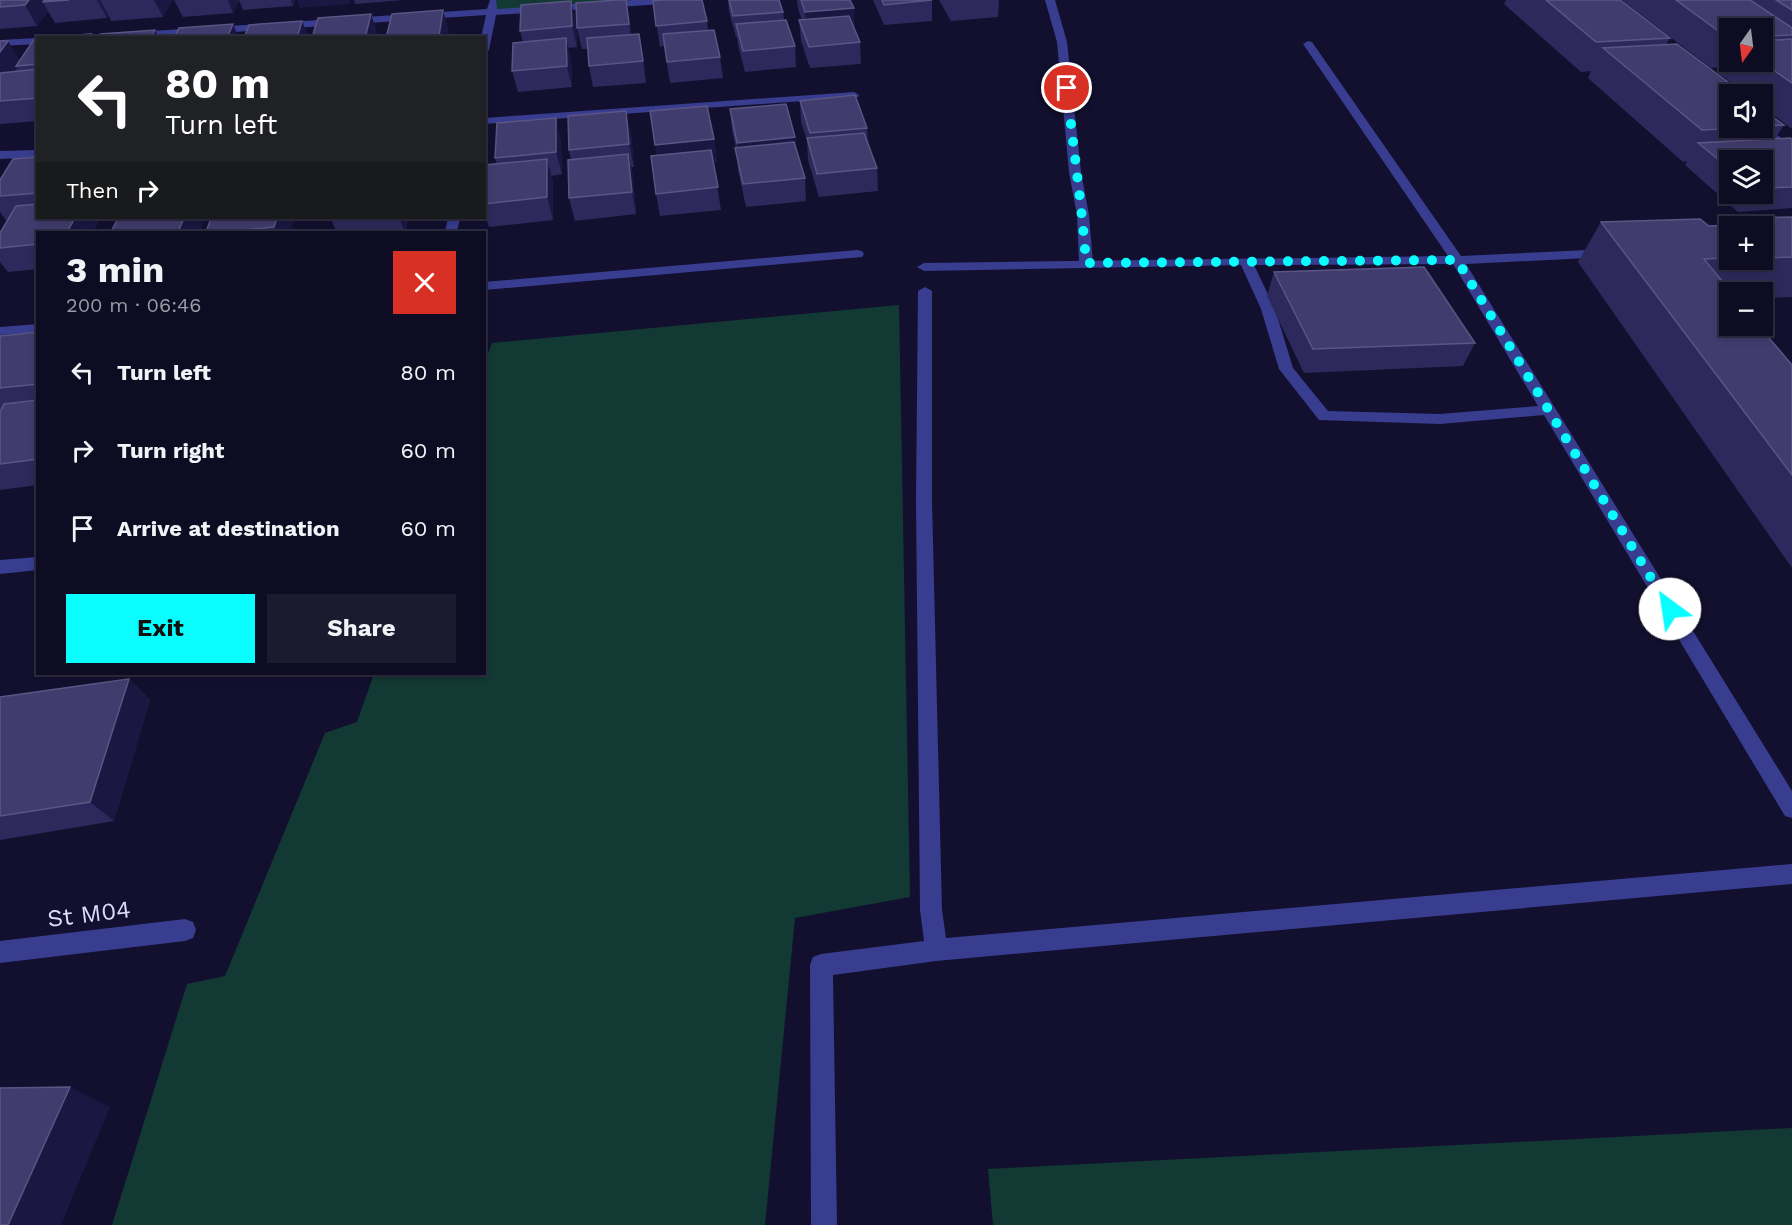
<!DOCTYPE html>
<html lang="en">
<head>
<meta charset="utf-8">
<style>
	:root { --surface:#0e0c22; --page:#1c1a2f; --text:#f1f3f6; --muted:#9b9ba5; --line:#2e2c40; --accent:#09fdff }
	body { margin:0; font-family:"Work Sans",sans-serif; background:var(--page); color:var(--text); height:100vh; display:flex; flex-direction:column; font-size:22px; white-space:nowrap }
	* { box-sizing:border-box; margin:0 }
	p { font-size:20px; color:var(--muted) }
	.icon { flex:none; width:33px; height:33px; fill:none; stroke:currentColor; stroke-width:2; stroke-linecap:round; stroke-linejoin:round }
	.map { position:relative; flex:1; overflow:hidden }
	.panel { position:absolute; left:36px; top:231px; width:450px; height:444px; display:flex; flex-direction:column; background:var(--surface); border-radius:0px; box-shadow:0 3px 9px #0003,0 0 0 2px var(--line) }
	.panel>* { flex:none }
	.top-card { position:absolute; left:36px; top:36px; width:450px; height:183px; border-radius:0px; box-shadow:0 3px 9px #0003,0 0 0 2px var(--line); background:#202124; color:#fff; overflow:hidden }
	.needle { width:39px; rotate:194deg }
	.fabs { position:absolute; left:1719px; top:18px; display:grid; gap:12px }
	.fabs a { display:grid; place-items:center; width:54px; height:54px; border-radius:0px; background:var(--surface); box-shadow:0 3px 9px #0003,0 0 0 2px var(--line); font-size:30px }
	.pin { position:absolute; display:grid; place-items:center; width:51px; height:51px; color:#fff; margin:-26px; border:3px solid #fff; border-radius:50%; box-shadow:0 2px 6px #0007 }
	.me { position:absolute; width:66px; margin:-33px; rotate:329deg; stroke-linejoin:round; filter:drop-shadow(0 0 4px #0008) }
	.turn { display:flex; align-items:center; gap:21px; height:126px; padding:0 30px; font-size:27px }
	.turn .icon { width:78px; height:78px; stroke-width:2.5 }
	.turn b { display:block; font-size:42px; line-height:51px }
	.then { display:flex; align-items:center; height:57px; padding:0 30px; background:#0003; gap:12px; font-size:22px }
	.round { display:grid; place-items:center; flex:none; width:63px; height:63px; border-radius:0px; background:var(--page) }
	.summary { display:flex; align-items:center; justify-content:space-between; height:102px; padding:0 30px }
	h1 { font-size:36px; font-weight:700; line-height:45px }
	.action { display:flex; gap:12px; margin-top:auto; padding:12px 30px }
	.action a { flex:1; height:69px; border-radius:0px; background:var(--accent); color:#111; font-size:24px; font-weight:700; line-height:69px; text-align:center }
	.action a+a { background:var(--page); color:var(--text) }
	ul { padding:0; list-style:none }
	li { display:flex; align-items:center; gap:18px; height:78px; padding:0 30px }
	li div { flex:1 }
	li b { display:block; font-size:22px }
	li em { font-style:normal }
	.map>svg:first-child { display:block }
	.green { fill:#133934 }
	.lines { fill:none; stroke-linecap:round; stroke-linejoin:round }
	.lane { fill:#383d90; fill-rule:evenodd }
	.street { fill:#383d90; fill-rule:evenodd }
	.wall { fill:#2e295c; fill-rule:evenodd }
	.shaded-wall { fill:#1b1742 }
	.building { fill:#413c6e; stroke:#5a5584; stroke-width:1.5 }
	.route { stroke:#09fdff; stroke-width:10; stroke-dasharray:0 18 }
	.labels { text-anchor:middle; stroke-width:6; stroke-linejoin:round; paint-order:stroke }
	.near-street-label { font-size:24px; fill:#deddff; stroke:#12102e }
</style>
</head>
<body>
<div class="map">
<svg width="1792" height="1225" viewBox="0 0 1792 1225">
	<rect width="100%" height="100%" fill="#12102e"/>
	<path class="green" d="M493 0H638L491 12Z
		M899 305 910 897 795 918 765 1225H112L187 984 225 976 325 733 357 722 374 674H484V364L492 343Z
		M1792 1128V1225H993L988 1169Z"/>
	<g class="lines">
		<path class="lane" d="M1045 0H1055L1067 42 1081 172 1089 215 1093 263 1086 267 1079 263 1077 215 1069 172 1057 42Z"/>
		<path class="street" d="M490 0H496L497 9 633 0H683L678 3 496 15 489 50 484 53V38H481L486 15 145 38H85L90 35 487 9Z
			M38 38V44L0 46V40Z
			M1308 41 1312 42 1461 256 1608 249 1615 253 1608 257 1466 264 1792 791V818L1785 816 1544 415 1440 424 1319 420 1279 369 1261 309 1241 265 924 271 917 267 924 263 1448 256 1303 44ZM1453 264 1538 406 1440 414 1328 411 1293 368 1275 309 1254 265Z
			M854 92 859 95 858 97 484 124V118Z
			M1762 125 1792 145V155L1758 130 1757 128H1762Z
			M38 150V157L0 159V151Z
			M448 218H460L457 232H445Z
			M857 250 862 251 864 254 862 257 484 290V282Z
			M925 287 932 291V501L942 910 946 938 1792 864V884L936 961 833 975 837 1225H811L810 965 813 957 821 954 924 941 920 910 916 501 918 291Z
			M38 324V332L0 335V327Z
			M38 557V570L0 574V560Z
			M185 919 193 922 196 930 193 938 185 941 0 963V941Z"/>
	</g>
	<path class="wall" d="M0 0H172L163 17 111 21 109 16 107 18 55 23 48 11 37 26 0 29Z
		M174 0H295L293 6 243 10 239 0 233 13 183 17Z
		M354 0H404L355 4Z
		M626 0 631 34 643 55 646 83 593 87 589 66 588 49H582L577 28Z
		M728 0H779L783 12 784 20 795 46 796 67 745 72 738 45 737 37H736L729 12Z
		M797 0H850L854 29 860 42 861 64 810 68 801 41 799 20H802L798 9Z
		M873 0H932V21L884 25Z
		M939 0H999L998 17 951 21Z
		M1500 0H1620L1670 38 1666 44 1730 128H1762V109L1784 125 1775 139H1792V208L1738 212 1685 165 1687 161 1683 162 1588 78 1591 71 1581 72 1504 4 1506 0ZM1730 160H1762V194H1730Z
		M1623 0H1792V129L1762 106V94H1747L1718 73 1721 67 1711 68 1623 1ZM1730 28H1762V62H1730Z
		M653 1 707 21 708 30 720 57 723 78 670 83 664 46 660 47Z
		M576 22 577 47 568 48 571 59 572 87 518 92 512 71 523 42 520 31Z
		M38 38V121L0 124V41L20 60Z
		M800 101 867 128 868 142 877 168 878 191 819 197 808 160 807 140 801 122Z
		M730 109 795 137 796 148 805 178 806 201 746 207 738 170 736 148 732 131Z
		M631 133 634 167H631L633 177 636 214 575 221 569 198 571 160 569 150Z
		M714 139 717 162H713L721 210 660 216 656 194 657 155Z
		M561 140 562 174 551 176 553 182V220L489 227 484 212V171L497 164 495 158Z
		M38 157V218H95L98 223 38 232V269L8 272 0 262V230L1 232 8 220H6L0 212V180Z
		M1792 217V297L1762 298V292H1730L1792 365V568L1578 262 1601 222 1709 226H1720L1725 218ZM1730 226H1762V260H1730Z
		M211 218H294L290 232H206Z
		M330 218H408L406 232H337Z
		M1274 272 1475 343 1463 366 1304 373 1267 296Z
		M38 332V485L0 490V336Z
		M129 679 150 700 114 821 0 840V697Z"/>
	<path class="shaded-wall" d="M29 0H53L43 2 48 11 37 26 25 5Z
		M97 0H104H100L109 16 107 18Z
		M154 0H172L163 17Z
		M228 0H239L233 13Z
		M291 0H295L293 6Z
		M297 0H351L349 4 300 8Z
		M626 0 630 20 633 45 629 24Z
		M571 1 576 22 577 47 572 26Z
		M854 8 855 29 806 33 805 12Z
		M443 10 449 31 448 38H439V36Z
		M371 14 378 35V38H365Z
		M302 21 309 38H297Z
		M233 24 239 38H227Z
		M155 30 159 38H151Z
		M639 34 643 55 646 83 643 61Z
		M566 38 571 59 572 87 567 66Z
		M8 41 21 62 16 66 17 68 5 85 0 101V52Z
		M626 111 631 133 634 167 629 144Z
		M556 118 561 140 562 174 556 152Z
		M795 137 797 160 740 165 737 143Z
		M714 139 717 162 659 167 655 145Z
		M628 154 633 177 636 214 632 192Z
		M547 159 553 182V220L547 197Z
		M75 218H95L98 223 94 232H67Z
		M184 218H205L200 232H178Z
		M277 218H294L290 232H276L274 227Z
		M399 218H408L406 232H405Z
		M129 679 150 700 114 821 90 802Z
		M70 1087 110 1107 61 1225H8Z"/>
	<path class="building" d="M0 0H29L25 5 0 7Z
		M44 0H69L43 2Z
		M617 0H626L629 24 577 28 576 3Z
		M661 0H702L707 21 656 26 653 1Z
		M729 0H779L783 12 733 16Z
		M801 0H850L854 8 805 12Z
		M882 0H932L884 5Z
		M1546 0H1620L1670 38 1596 42Z
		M1676 0H1750L1792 28V35L1762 36V28H1730V38H1728Z
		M1776 0H1792V10Z
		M571 1 572 26 520 31 521 5Z
		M443 10 439 36 421 38H386L392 14Z
		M371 14 365 38H312L318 18Z
		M849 16 860 42 809 47 799 20Z
		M786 20 795 46 743 51 736 24Z
		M302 21 297 38H244L249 25Z
		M233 24 227 38H174L179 28Z
		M155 30 151 38H98L100 34Z
		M714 30 720 57 667 62 663 34Z
		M91 34 88 38H41Z
		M639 34 643 61 589 66 587 38Z
		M35 38H38V64L16 66Z
		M566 38 567 66 512 71 513 43Z
		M1792 39V83L1762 62V41Z
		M0 41H8L0 52Z
		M1677 44 1744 94H1730V128H1744L1702 130 1603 48Z
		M38 69V98L0 101V73Z
		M855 95 867 128 810 133 800 101Z
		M786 104 795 137 737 143 730 109Z
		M707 106 714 139 655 145 650 111Z
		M1762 109 1784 125 1762 126Z
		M626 111 629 144 569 150 568 116Z
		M556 118V152L495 158 497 123Z
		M864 133 877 168 817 174 807 138Z
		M1790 138 1792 139V187L1762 188V160H1730V169L1698 143Z
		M794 142 805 178 743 184 735 148Z
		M711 150 718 187 656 194 651 156Z
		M628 154 632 192 569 198 568 160Z
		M38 157V193L0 196V180L13 159Z
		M547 159V197L484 204 485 165Z
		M38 204V218H75L67 232H38V244L0 248V233L16 206Z
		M1792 217V257L1762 258V226H1730V258L1704 259 1731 292H1730V326H1759L1792 365V475L1601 222 1700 219 1709 226 1731 225 1725 218Z
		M118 218H184L178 232H111Z
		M211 218H277L274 227 223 232H206Z
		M1424 267 1475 343 1313 349 1274 272Z
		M38 332V384L0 388V336Z
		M38 400V459L0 464V412L4 404Z
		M129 679 90 802 0 816V697Z
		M70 1087 8 1225H0V1088Z"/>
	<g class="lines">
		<path class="route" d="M1067 88C1073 147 1082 205 1086 263L1457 260 1670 609"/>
	</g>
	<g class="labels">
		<g class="near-street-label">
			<text transform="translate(89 914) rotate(-7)" y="8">St M04</text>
		</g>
	</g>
</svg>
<div class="fabs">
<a><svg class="needle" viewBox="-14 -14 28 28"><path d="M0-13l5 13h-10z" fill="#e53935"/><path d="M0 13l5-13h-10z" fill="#9b9ba5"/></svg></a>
<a><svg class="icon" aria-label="sound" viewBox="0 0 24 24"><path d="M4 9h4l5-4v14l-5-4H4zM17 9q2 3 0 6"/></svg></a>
<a><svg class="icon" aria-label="layers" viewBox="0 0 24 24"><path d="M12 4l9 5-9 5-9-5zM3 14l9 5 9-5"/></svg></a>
<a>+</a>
<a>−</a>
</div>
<div class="pin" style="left:1067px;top:88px;background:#d93025"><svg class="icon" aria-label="arrive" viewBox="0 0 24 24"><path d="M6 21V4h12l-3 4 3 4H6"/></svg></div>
<svg class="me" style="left:1670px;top:609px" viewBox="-20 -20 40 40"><circle r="19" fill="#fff"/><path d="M0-13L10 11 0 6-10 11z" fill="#09fdff"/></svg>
<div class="top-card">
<div class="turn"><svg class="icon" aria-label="left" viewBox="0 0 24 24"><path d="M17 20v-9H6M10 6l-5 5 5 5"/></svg><div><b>80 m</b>Turn left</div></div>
<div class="then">Then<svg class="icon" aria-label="right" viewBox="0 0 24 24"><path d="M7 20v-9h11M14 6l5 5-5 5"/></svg></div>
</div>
<section class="panel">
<div class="summary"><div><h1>3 min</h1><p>200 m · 06:46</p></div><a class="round" style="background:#d93025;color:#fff"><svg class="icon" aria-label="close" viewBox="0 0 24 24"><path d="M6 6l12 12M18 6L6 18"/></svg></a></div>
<ul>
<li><svg class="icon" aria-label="left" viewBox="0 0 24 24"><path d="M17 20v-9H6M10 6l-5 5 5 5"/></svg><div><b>Turn left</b></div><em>80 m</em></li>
<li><svg class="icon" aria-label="right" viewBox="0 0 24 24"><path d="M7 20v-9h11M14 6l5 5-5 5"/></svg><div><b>Turn right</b></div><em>60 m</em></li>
<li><svg class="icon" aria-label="arrive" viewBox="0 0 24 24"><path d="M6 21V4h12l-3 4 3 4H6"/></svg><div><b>Arrive at destination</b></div><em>60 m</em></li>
</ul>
<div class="action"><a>Exit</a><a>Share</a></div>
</section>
</div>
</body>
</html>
